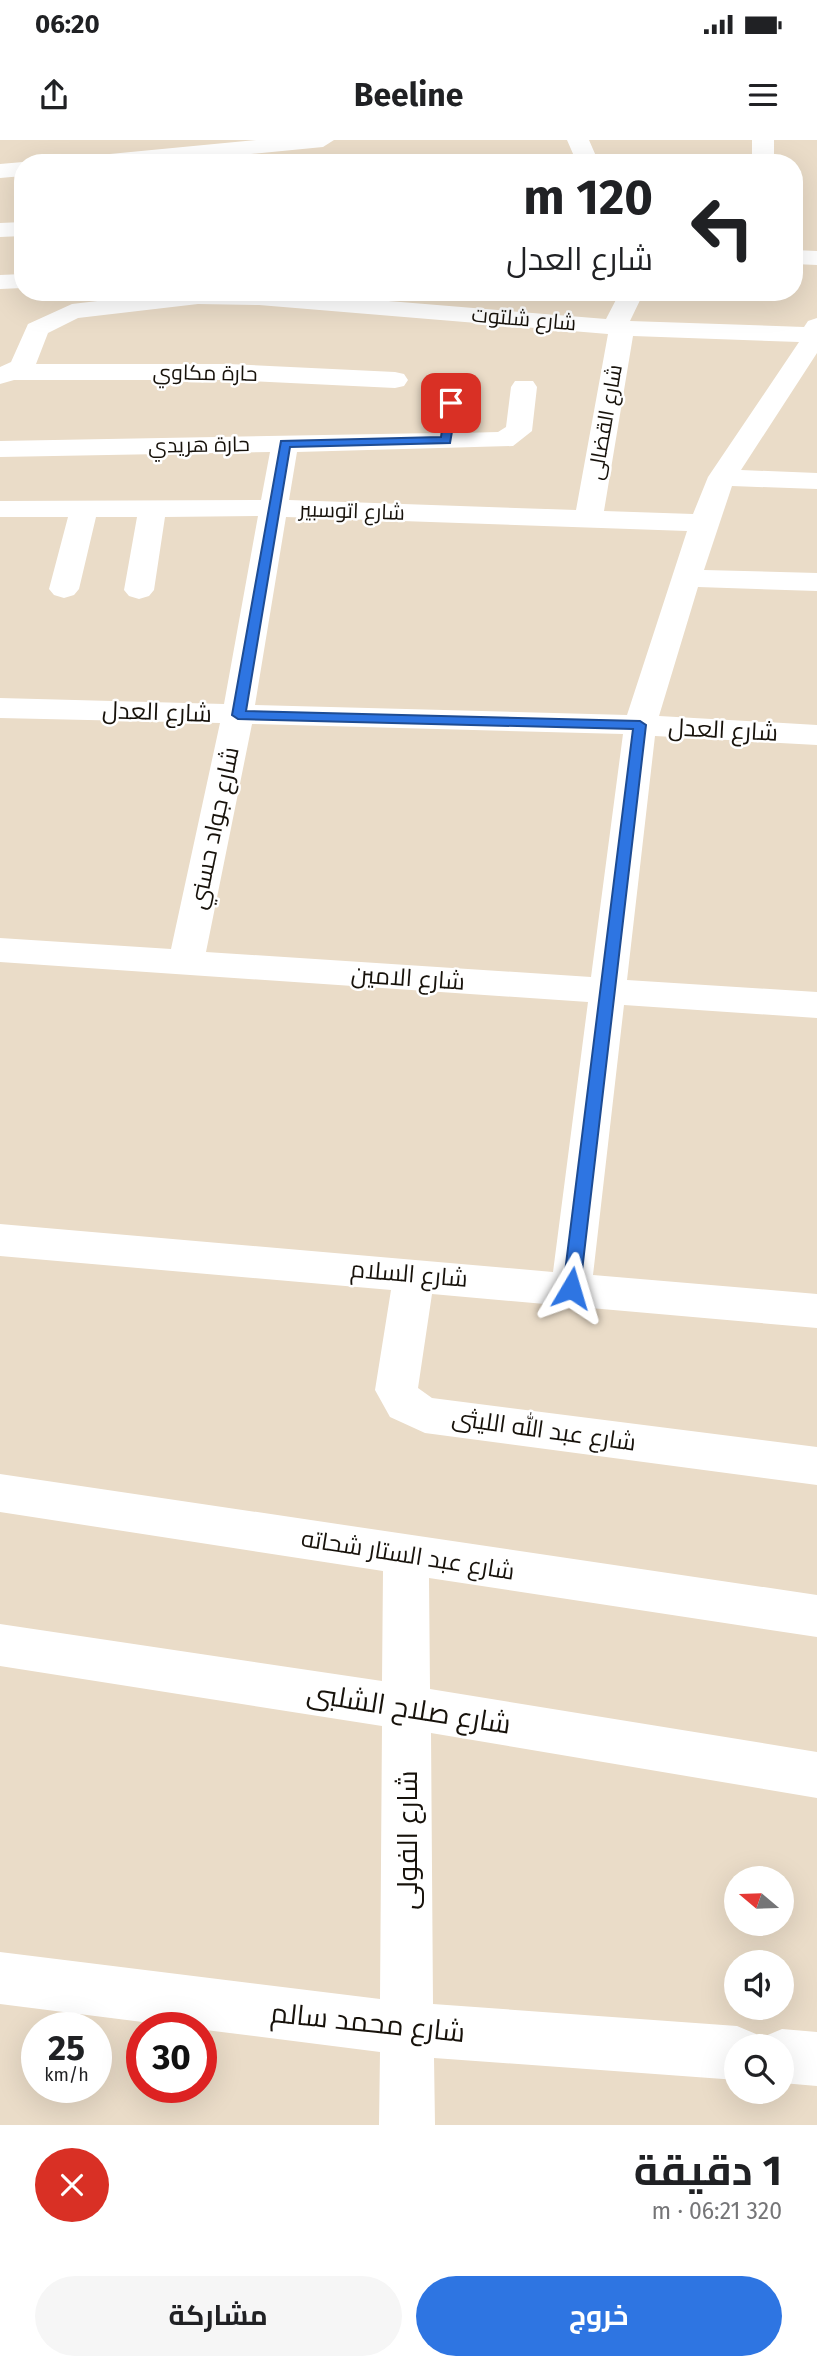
<!DOCTYPE html>
<html lang="ar">
<head>
<meta charset="utf-8">
<style>
	:root { --surface:#fff; --page:#f6f6f6; --text:#202124; --muted:#757577; --accent:#2e75e2 }
	body { margin:0; font-family:"Fira Sans",Cairo,sans-serif; background:var(--page); color:var(--text); direction:rtl; height:100vh; display:flex; flex-direction:column; font-size:26px; white-space:nowrap }
	* { box-sizing:border-box; margin:0 }
	p { font-size:23px; color:var(--muted) }
	.icon { flex:none; width:38px; height:38px; fill:none; stroke:currentColor; stroke-width:2; stroke-linecap:round; stroke-linejoin:round }
	.map { position:relative; height:1985px; overflow:hidden; direction:ltr }
	.panel { display:flex; flex-direction:column; background:var(--surface); flex:1 }
	.panel>* { flex:none }
	.hud { position:absolute; left:14px; top:14px; width:789px; height:147px; border-radius:28px; box-shadow:0 7px 28px #0002; direction:rtl; background:#fff; color:var(--text); overflow:hidden }
	.needle { width:46px; rotate:289deg }
	.controls { position:absolute; left:724px; top:1726px; display:grid; gap:14px }
	.controls a { display:grid; place-items:center; width:70px; height:70px; border-radius:50%; background:var(--surface); box-shadow:0 7px 28px #0002; font-size:35px }
	.speed { position:absolute; left:21px; top:1872px; display:flex; gap:14px; font-size:35px; font-weight:700; text-align:center }
	.speed>* { display:grid; place-content:center; width:91px; height:91px; border-radius:50%; background:var(--surface); box-shadow:0 7px 28px #0002; line-height:1 }
	.speed small { font-size:18px; font-weight:400 }
	.speed .limit { border:10px solid #d22; background:#fff; color:#111 }
	.pin { position:absolute; display:grid; place-items:center; width:60px; height:60px; color:#fff; margin:-30px; border-radius:14px; box-shadow:0 4px 10px #0006 }
	.me { position:absolute; width:77px; margin:-38px; rotate:7deg; stroke-linejoin:round; filter:drop-shadow(0 0 5px #0008) }
	.turn { display:flex; align-items:center; gap:24px; height:147px; padding:0 35px; font-size:32px }
	.turn .icon { width:91px; height:91px; stroke-width:2.5 }
	.turn b { display:block; font-size:49px; line-height:60px }
	.round { display:grid; place-items:center; flex:none; width:74px; height:74px; border-radius:37px; background:var(--page) }
	.overview { display:flex; align-items:center; justify-content:space-between; height:119px; padding:0 35px }
	h1 { font-size:42px; font-weight:700; line-height:52px }
	.action { display:flex; gap:14px; margin-top:auto; padding:14px 35px }
	.action a { flex:1; height:80px; border-radius:42px; background:var(--accent); color:#fff; font-size:28px; font-weight:700; line-height:80px; text-align:center }
	.action a+a { background:var(--page); color:var(--text) }
	.status { display:flex; justify-content:space-between; align-items:center; height:49px; padding:0 35px; background:var(--surface); direction:ltr }
	.status svg { height:19px; fill:currentColor }
	header { display:flex; justify-content:space-between; align-items:center; height:91px; padding:0 35px; background:var(--surface); font-size:32px; font-weight:700 }
	.map>svg:first-child { display:block }
	.lines { fill:none; stroke-linecap:round; stroke-linejoin:round }
	.minor { fill:#fff; fill-rule:evenodd }
	.route { fill:#2e75e2; stroke:#1e4c93; stroke-width:2 }
	.labels { text-anchor:middle; stroke-width:5; stroke-linejoin:round; paint-order:stroke }
	.far-street-label { font-size:21px; fill:#17120b; stroke:#fff }
	.street-label { font-size:24px; fill:#17120b; stroke:#fff }
	.near-street-label { font-size:28px; fill:#17120b; stroke:#fff }
</style>
</head>
<body>
<div class="status"><b>06:20</b><svg viewBox="0 0 49 12"><path d="M0 12V9h3v3zM5 12V6h3v6zM10 12V3h3v9zM15 12V0h3v12zM26 1h20v11H26zM47 4h2v5h-2z"/></svg></div>
<header><svg class="icon" aria-label="menu" viewBox="0 0 24 24"><path d="M4 6h16M4 12h16M4 18h16"/></svg>Beeline<svg class="icon" aria-label="share" viewBox="0 0 24 24"><path d="M12 15V3M7 8l5-5 5 5M5 13v7h14v-7"/></svg></header>
<div class="map">
<svg width="817" height="1985" viewBox="0 0 817 1985">
	<rect width="100%" height="100%" fill="#eadcc8"/>
	<g class="lines">
		<path class="minor" d="M256 0H334L323 7 159 23H78L89 16Z
			M567 0H589L599 23H577Z
			M752 0H774V23H752Z
			M23 22V36L0 38V24Z
			M23 82V96L0 97V83Z
			M794 110 817 111V125L794 124Z
			M23 134V148L0 149V135Z
			M174 152H279L606 179 620 152H644L630 181 804 187 808 181 817 178V213L741 330 817 333V349L732 346 704 430 817 433V451L698 447 659 576 817 585V605L655 596 627 840 817 852V878L624 865 593 1135 817 1154V1188L432 1154 418 1248 432 1258 817 1307V1345L425 1293 390 1277 375 1250 391 1150 0 1116V1084L553 1132 588 862 0 822V798L171 809 220 583 0 578V558L224 564 258 376 165 377 154 450 149 456 139 459 129 456 124 450 137 377H96L79 449 74 455 64 458 54 455 49 449 68 377H0V361L261 360 270 312 0 317V301L435 293 441 245 445 239H463L467 245 461 293 498 292 506 287 511 247 515 241H533L537 247 532 291 513 306 297 312 289 360 576 370 608 194 259 165 198 164 78 178 48 193 36 224H228L395 232 404 234 408 240 404 246 395 248 228 240H14L0 244V227L11 222 28 184 72 164ZM633 196 799 202 708 337 693 374 604 371ZM286 377 687 391 627 575 255 565ZM252 584 623 594 591 837 206 812Z
			M735 152H759L755 161H737Z
			M0 1334 817 1455V1497L429 1438 430 1549 817 1612V1658L431 1593 433 1864 737 1886 756 1894 760 1904 763 1897 782 1889 817 1892V1946L782 1943V1906H737V1940L434 1918 435 1985H379L380 1912 0 1864V1812L380 1859 382 1586 0 1526V1484L382 1541 383 1431 0 1372Z"/>
	</g>
	<path class="route" d="M451 260 457 263 450 303 290 307 246 571 640 581 646 585 580 1148 571 1155 563 1148 633 589 238 579 232 575 281 301 441 297 446 263Z"/>
	<g class="labels">
		<g class="far-street-label">
			<text transform="translate(524 179) rotate(5)" y="7">شارع شلتوت</text>
			<text transform="translate(205 233) rotate(1)" y="7">حارة مكاوي</text>
			<text transform="translate(605 282) rotate(-80)" y="7">شارع القضالى</text>
			<text transform="translate(199 305) rotate(-1)" y="7">حارة هريدي</text>
			<text transform="translate(352 371) rotate(2)" y="7">شارع اتوسبير</text>
		</g>
		<g class="street-label">
			<text transform="translate(157 572) rotate(2)" y="8">شارع العدل</text>
			<text transform="translate(723 590) rotate(3)" y="8">شارع العدل</text>
			<text transform="translate(214 688) rotate(-78)" y="8">شارع جواد حسني</text>
			<text transform="translate(408 838) rotate(4)" y="8">شارع الامين</text>
			<text transform="translate(409 1134) rotate(5)" y="8">شارع السلام</text>
			<text transform="translate(544 1290) rotate(8)" y="8">شارع عبد الله الليثى</text>
			<text transform="translate(408 1415) rotate(9)" y="8">شارع عبد الستار شحاته</text>
		</g>
		<g class="near-street-label">
			<text transform="translate(409 1568) rotate(9)" y="10">شارع صلاح الشلبى</text>
			<text transform="translate(407 1700) rotate(-90)" y="10">شارع الفولى</text>
			<text transform="translate(368 1882) rotate(6)" y="10">شارع محمد سالم</text>
		</g>
	</g>
</svg>
<div class="controls">
<a><svg class="needle" viewBox="-14 -14 28 28"><path d="M0-13l5 13h-10z" fill="#e53935"/><path d="M0 13l5-13h-10z" fill="#757577"/></svg></a>
<a><svg class="icon" aria-label="sound" viewBox="0 0 24 24"><path d="M4 9h4l5-4v14l-5-4H4zM17 9q2 3 0 6"/></svg></a>
<a><svg class="icon" aria-label="search" viewBox="0 0 24 24"><circle cx="10" cy="10" r="6"/><path d="M15 15l6 6"/></svg></a>
</div>
<div class="speed"><div>25<small>km/h</small></div><div class="limit">30</div></div>
<div class="pin" style="left:451px;top:263px;background:#d93025"><svg class="icon" aria-label="arrive" viewBox="0 0 24 24"><path d="M6 21V4h12l-3 4 3 4H6"/></svg></div>
<svg class="me" style="left:571px;top:1148px" viewBox="-20 -20 40 40"><path d="M0-17L14 15 0 8-14 15z" fill="#2e75e2" stroke="#fff" stroke-width="4"/></svg>
<div class="hud">
<div class="turn"><svg class="icon" aria-label="left" viewBox="0 0 24 24"><path d="M17 20v-9H6M10 6l-5 5 5 5"/></svg><div><b>120 m</b>شارع العدل</div></div>
</div>
</div>
<section class="panel">
<div class="overview"><div><h1>1 دقيقة</h1><p>320 m · 06:21</p></div><a class="round" style="background:#d93025;color:#fff"><svg class="icon" aria-label="close" viewBox="0 0 24 24"><path d="M6 6l12 12M18 6L6 18"/></svg></a></div>
<div class="action"><a>خروج</a><a>مشاركة</a></div>
</section>
</body>
</html>
